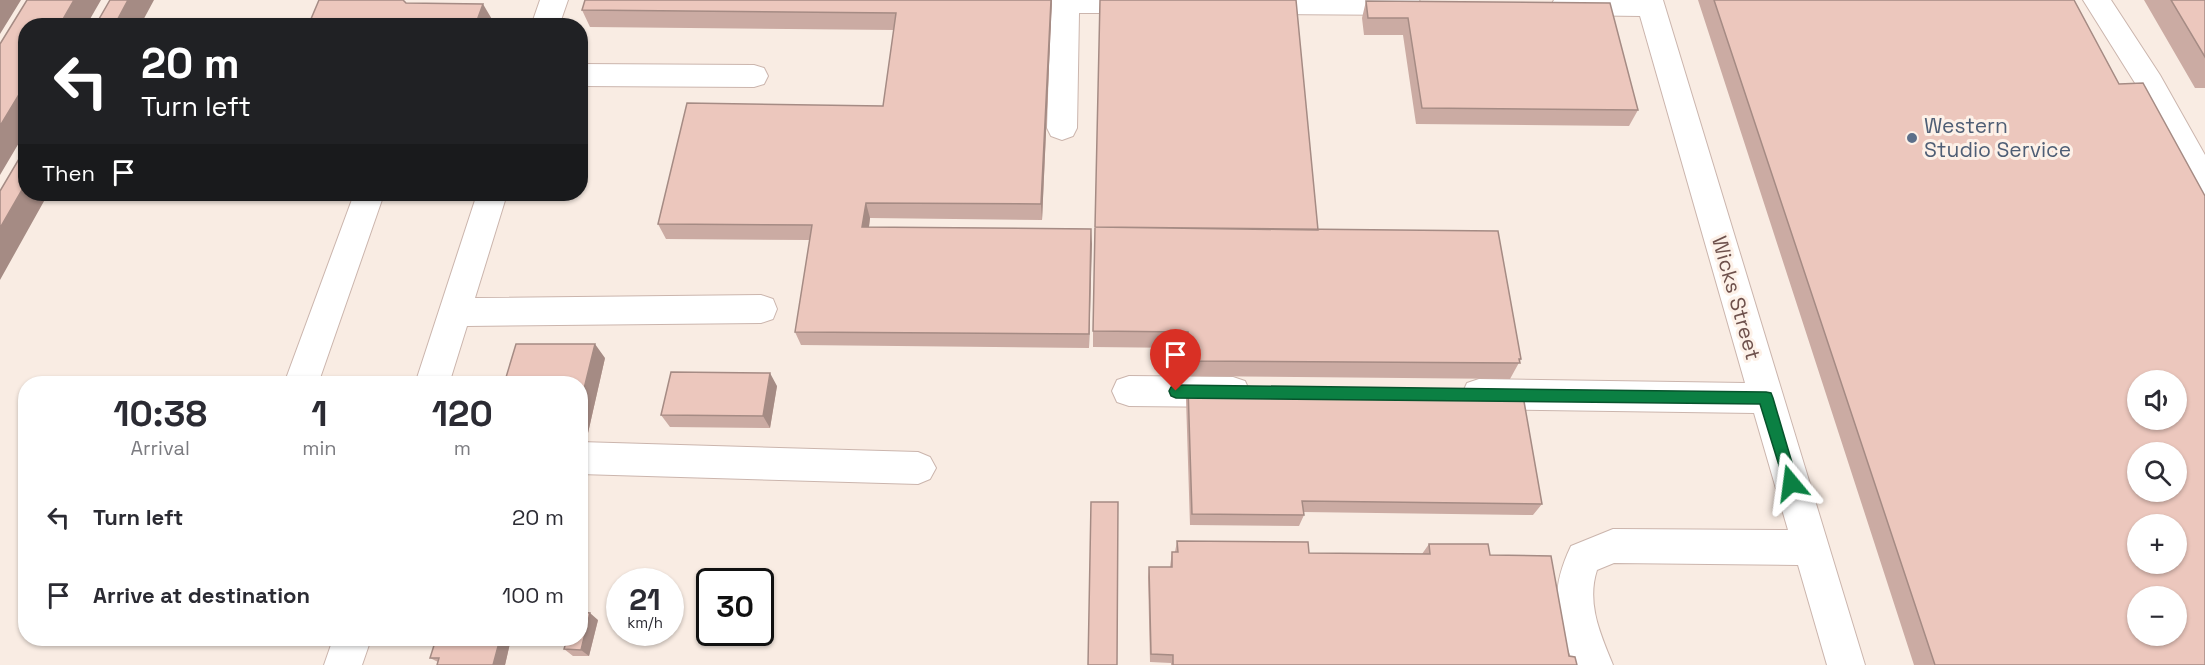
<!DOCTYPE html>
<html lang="en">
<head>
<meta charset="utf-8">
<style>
	:root { --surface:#fff; --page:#f7f7f7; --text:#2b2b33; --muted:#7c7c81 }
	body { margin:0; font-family:"Space Grotesk",sans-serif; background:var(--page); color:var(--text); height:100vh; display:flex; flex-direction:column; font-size:22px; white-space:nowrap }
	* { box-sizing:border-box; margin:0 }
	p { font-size:20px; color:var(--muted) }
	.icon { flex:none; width:33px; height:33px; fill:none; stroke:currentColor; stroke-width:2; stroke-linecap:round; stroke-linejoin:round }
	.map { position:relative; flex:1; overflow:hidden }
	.drawer { position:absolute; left:18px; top:376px; width:570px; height:270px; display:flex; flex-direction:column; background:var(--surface); border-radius:24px; box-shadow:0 2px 4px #0004 }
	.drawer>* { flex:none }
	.hud { position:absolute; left:18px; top:18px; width:570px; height:183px; border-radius:24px; box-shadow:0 2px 4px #0004; background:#202124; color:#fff; overflow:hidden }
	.buttons { position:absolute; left:2127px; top:370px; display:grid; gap:12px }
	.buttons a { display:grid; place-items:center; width:60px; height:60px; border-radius:50%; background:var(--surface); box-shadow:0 2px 4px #0004; font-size:30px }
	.speed { position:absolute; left:606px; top:568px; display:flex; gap:12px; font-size:30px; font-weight:700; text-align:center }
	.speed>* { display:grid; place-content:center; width:78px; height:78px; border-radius:50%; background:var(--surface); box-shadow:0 2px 4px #0004; line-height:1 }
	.speed small { font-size:15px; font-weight:400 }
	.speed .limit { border:3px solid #111; border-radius:9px; background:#fff; color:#111 }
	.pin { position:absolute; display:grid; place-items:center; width:51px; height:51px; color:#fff; margin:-62px -26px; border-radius:50% 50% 50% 0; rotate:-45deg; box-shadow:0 0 6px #0007 }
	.pin .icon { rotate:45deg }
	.me { position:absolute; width:66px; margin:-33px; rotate:344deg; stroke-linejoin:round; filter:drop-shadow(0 0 4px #0008) }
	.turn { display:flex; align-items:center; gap:21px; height:126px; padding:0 24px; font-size:27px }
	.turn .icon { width:78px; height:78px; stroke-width:2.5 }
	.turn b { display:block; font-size:42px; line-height:51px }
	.then { display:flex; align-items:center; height:57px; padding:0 24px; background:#0003; gap:12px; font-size:22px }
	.eta { display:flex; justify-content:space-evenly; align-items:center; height:102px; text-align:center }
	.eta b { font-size:36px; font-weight:700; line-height:42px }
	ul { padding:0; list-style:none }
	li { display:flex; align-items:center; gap:18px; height:78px; padding:0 24px }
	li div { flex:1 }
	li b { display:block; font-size:22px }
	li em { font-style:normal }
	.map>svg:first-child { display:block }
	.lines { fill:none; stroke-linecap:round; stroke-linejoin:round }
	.minor-casing { stroke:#cbb5ad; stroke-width:2 }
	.minor { fill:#fff; fill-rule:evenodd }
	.wall { fill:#cbaba3 }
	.shaded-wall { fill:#a58b84 }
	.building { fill:#ecc7bd; stroke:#a58b84; stroke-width:1.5; fill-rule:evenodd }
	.route { fill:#0b8043; stroke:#07532c; stroke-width:1.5 }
	.service-dot { fill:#5c6f8a; stroke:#fdf1e8; stroke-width:2 }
	.labels { text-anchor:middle; stroke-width:6; stroke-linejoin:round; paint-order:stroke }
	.service-label { font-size:21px; fill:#4e5e75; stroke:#fdf1e8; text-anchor:start }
	.street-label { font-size:21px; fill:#6e514c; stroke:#fdf1e8 }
</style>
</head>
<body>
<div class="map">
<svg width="2205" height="665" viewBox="0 0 2205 665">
	<rect width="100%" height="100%" fill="#f9ece3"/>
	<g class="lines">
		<g class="minor-casing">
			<path id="minor" d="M540 0H568L559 26H531Z
				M1051 0H1156L1158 3 1154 10 1144 13H1079L1077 128 1073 136 1062 140 1051 136 1047 128Z
				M1241 0H1419L1422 5 1418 12 1408 15 1253 14 1243 11 1239 4Z
				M1554 0H1663L1865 665H1827L1798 565 1614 563 1597 570C1586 604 1601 635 1613 665H1574C1555 619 1549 592 1571 546L1613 529 1788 530 1754 413 1479 409 1467 405 1462 394 1467 383 1479 379 1745 383 1640 16 1565 15 1555 12 1551 5Z
				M2083 0H2111L2160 75 2205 155V195L2194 192 2140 91Z
				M580 64 754 65 764 68 768 76 764 84 754 87 580 86Z
				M354 194H384L318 384H284Z
				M477 194H507L475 298 761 295 773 299 777 309 773 319 761 323 467 326 449 384H415Z
				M1129 376 1233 377 1245 381 1250 392 1245 403 1233 407 1129 406 1117 402 1112 391 1117 380Z
				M580 442 918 452 930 457 936 468 930 479 918 484 580 474Z
				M333 639H371L362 665H324Z"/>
		</g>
		<use href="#minor" class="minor"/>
	</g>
	<path class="wall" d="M1052 0 1042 220 870 218 869 227 1091 229 1089 348 801 345 795 332 810 240 666 239 658 224 883 106 894 30 590 27 582 10Z
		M1698 0H2074L2119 84 2205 665H1914Z
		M2144 0H2205V88H2195Z
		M1366 1 1638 110 1629 126 1416 124 1403 35H1364L1362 18Z
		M1318 230 1521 359 1510 379 1187 376 1186 348 1093 347V331Z
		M605 358 588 433 580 432V384Z
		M777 386 770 428 670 427 661 415Z
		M1188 386 1542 504 1533 515 1303 512 1304 515 1299 526 1190 525 1186 399Z
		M1177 541 1309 553 1422 554 1429 544 1490 555 1577 665H1171V663L1150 662 1148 577 1149 567H1170L1172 552H1175Z
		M598 620 589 656H573L564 649Z
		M511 639 505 665H437L438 662 430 658Z"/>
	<path class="shaded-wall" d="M0 0H21L0 34Z
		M74 0H101L86 26H59Z
		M128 0H154L140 26H114Z
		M1051 0H1052L1042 220 1041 204Z
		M483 4 493 21 491 26H475Z
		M26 83V131L0 175V126Z
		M26 183V194H48L0 280V228Z
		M866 203 870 218 867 242 862 227Z
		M1091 229 1092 244 1089 348V334Z
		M595 344 605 358 588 433 580 424V405Z
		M770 373 777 386 770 428 763 416Z
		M590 613 598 620 589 656 581 650Z
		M500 639H511L505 665H493Z"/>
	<path class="building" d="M27 0H74L59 26H26V83L0 126V44Z
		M110 0H128L114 26H95Z
		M319 0H403L406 3 483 4 475 26H308Z
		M585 0H1051L1041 204 866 203 862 227 1091 229 1089 334 795 332 812 225 658 224 687 103 883 106 896 13 582 10Z
		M1100 0H1296L1318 230 1095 227Z
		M1714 0H2074L2119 84 2143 83 2205 196V665H1935ZM2138 381H2176V420H2138ZM2138 453H2176V492H2138ZM2138 525H2176V564H2138ZM2138 597H2176V636H2138Z
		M2171 0H2205V57Z
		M1366 1 1610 3 1638 110 1422 108 1408 18H1368Z
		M26 147V183L0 228V191Z
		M1095 227 1498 231 1521 359H1519L1520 363 1189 361 1188 332 1093 331Z
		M516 344H595L580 405V384H504Z
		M671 372 770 373 763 416 661 415Z
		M1188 386 1522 390 1542 504 1302 501 1304 515 1192 514Z
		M1091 502H1118L1117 665H1088Z
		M1177 541 1308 542 1309 553 1430 554 1429 544H1488L1490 555 1551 556 1569 656 1575 657 1577 665H1173V655L1151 654 1149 567H1172V552H1178Z
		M580 612 590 613 581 650 564 649 567 639H580Z
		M436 639H500L493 665H437L439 658H430Z"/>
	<path class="route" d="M1176 385 1766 392 1771 393 1773 398 1798 483 1796 488 1791 490 1786 488 1760 404 1176 398 1171 396 1169 391 1171 387Z"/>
	<circle class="service-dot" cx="1912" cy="138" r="6"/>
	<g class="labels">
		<g class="service-label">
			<text x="1924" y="133">Western<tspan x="1924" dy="24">Studio Service</tspan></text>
		</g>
		<g class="street-label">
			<text transform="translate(1736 298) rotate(74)" y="7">Wicks Street</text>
		</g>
	</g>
</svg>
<div class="buttons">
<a><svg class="icon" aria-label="sound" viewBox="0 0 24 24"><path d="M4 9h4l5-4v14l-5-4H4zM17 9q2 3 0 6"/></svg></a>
<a><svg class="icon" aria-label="search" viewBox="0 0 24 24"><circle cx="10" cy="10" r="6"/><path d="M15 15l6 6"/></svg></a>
<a>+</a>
<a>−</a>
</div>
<div class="speed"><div>21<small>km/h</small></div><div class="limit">30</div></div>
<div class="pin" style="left:1176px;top:391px;background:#d93025"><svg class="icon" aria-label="arrive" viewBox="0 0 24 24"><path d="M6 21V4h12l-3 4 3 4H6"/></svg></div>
<svg class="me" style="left:1791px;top:483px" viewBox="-20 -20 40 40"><path d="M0-17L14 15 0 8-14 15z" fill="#0b8043" stroke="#fff" stroke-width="4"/></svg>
<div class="hud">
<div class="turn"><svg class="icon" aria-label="left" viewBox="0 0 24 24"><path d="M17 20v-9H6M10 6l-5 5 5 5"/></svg><div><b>20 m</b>Turn left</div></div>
<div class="then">Then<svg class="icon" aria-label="arrive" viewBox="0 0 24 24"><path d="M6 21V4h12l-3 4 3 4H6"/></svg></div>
</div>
<section class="drawer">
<div class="eta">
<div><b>10:38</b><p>Arrival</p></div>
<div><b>1</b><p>min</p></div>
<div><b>120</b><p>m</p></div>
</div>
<ul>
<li><svg class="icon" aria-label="left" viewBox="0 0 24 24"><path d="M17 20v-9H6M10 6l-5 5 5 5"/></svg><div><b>Turn left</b></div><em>20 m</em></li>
<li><svg class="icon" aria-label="arrive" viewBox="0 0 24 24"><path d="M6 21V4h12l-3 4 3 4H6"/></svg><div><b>Arrive at destination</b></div><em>100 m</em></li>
</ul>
</section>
</div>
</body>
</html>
